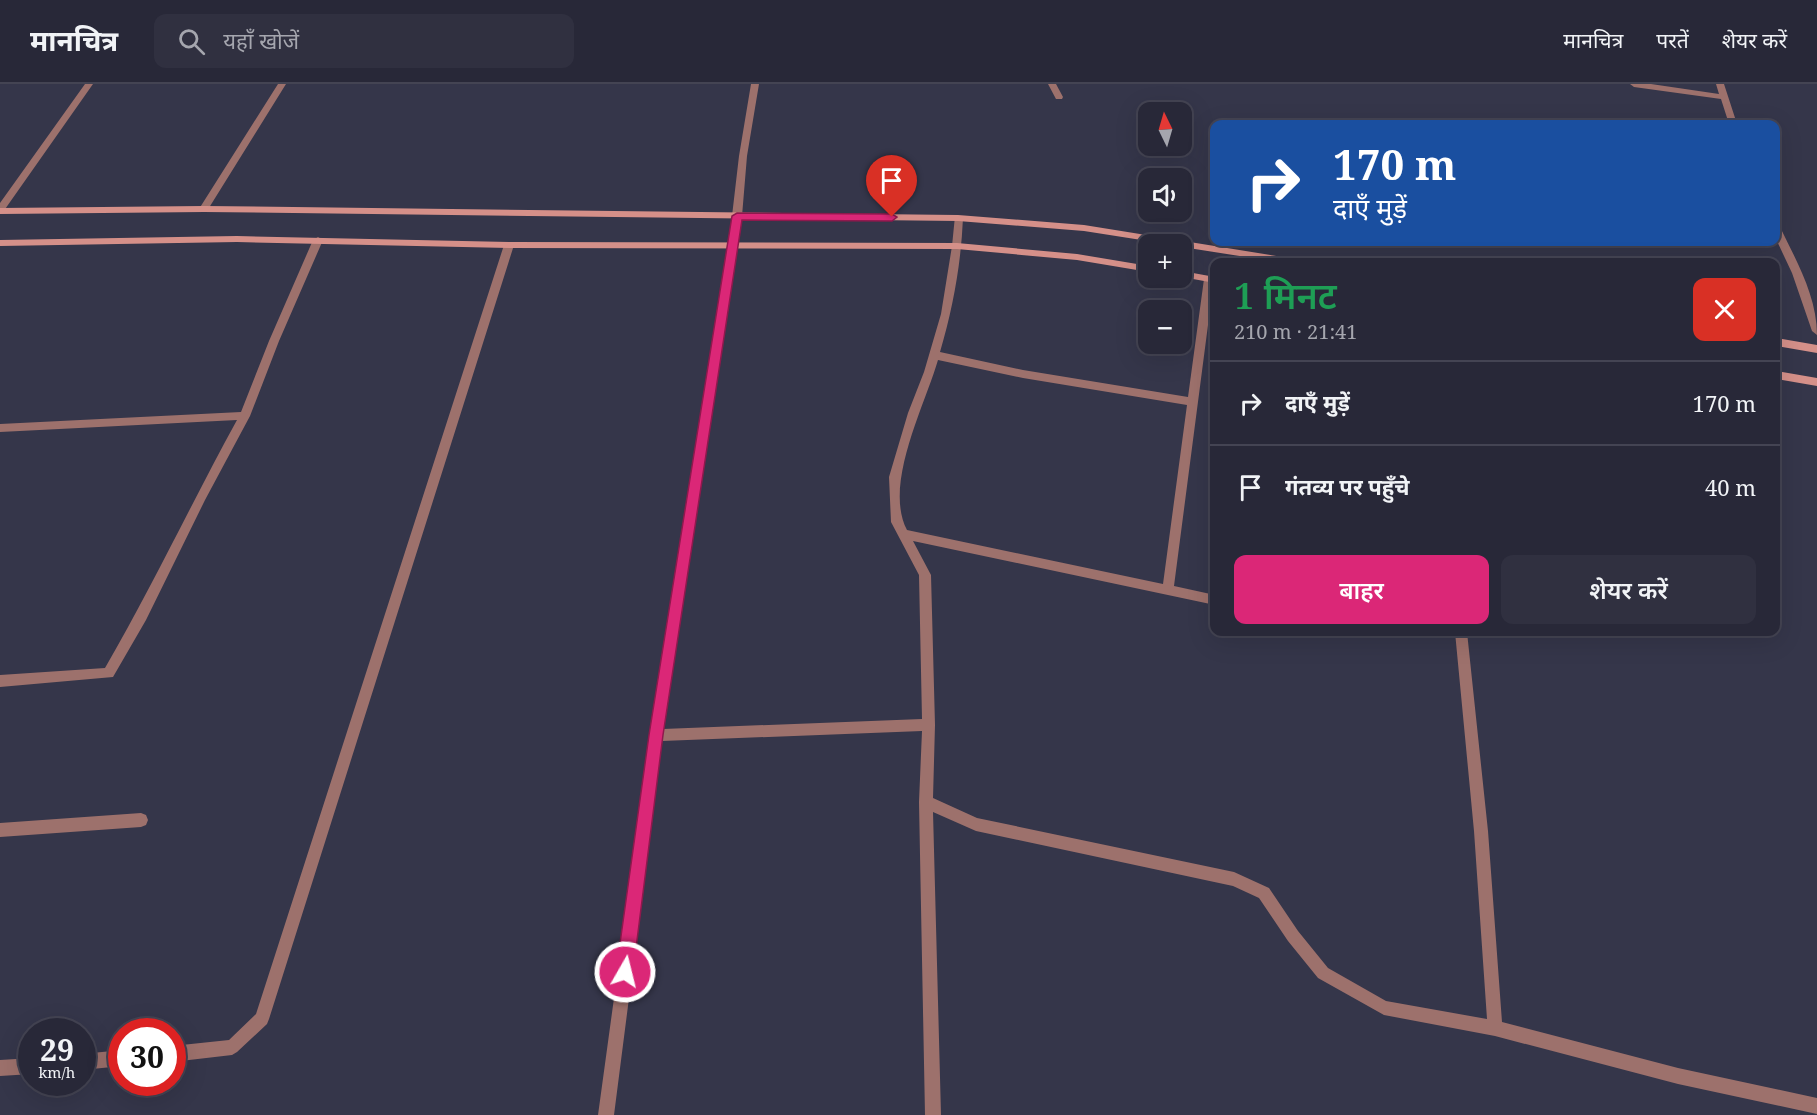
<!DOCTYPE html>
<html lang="hi">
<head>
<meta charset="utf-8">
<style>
	:root { --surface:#282838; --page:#303040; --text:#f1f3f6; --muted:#a5a6ae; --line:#444453; --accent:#db2777 }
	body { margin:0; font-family:"Noto Serif","Noto Sans Devanagari",serif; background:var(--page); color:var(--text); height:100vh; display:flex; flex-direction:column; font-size:22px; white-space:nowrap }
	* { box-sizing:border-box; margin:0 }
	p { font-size:20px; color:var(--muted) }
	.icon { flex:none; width:33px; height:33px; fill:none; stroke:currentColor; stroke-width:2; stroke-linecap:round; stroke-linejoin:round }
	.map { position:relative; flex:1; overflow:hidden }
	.side { position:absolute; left:1210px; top:174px; width:570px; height:378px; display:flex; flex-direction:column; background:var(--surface); border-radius:12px; box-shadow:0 6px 24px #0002,0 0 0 2px var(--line) }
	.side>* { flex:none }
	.hud { position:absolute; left:1210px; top:36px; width:570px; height:126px; border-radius:12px; box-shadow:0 6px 24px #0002,0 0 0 2px var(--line); background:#1a4fa0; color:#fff; overflow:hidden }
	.needle { width:39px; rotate:355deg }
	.controls { position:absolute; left:1138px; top:18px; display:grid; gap:12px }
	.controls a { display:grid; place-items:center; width:54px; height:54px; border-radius:12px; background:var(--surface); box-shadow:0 6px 24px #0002,0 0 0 2px var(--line); font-size:30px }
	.speed { position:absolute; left:18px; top:934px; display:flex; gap:12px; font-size:30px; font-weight:700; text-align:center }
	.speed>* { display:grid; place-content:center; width:78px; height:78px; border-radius:50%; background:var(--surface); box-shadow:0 6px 24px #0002,0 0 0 2px var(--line); line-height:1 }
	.speed small { font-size:15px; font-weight:400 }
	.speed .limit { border:9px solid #d22; background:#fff; color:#111 }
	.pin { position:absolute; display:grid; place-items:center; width:51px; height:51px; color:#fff; margin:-62px -26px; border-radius:50% 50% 50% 0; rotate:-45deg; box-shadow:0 0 6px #0007 }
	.pin .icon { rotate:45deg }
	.me { position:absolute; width:66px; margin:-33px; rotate:8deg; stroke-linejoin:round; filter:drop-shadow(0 0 4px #0008) }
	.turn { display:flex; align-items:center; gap:21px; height:126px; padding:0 24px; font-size:27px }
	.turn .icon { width:78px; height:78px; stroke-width:2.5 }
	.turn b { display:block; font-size:42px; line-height:51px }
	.round { display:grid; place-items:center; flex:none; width:63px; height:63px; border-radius:12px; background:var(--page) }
	.summary { display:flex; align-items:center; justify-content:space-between; height:102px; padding:0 24px }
	h1 { font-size:36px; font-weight:600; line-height:45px; color:#1e9e55 }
	.primary-button { display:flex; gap:12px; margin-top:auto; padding:12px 24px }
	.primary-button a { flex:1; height:69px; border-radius:12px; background:var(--accent); color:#fff; font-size:24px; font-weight:600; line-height:69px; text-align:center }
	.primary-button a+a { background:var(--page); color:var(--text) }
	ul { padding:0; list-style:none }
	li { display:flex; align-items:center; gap:18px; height:84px; padding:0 24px; border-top:2px solid var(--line) }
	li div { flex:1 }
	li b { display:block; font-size:22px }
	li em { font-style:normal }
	header { display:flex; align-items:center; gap:36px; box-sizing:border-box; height:84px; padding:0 30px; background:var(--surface); border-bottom:2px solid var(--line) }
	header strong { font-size:28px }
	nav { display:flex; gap:33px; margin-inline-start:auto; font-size:21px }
	.search { width:420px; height:54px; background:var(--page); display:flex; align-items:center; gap:15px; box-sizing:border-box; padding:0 21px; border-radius:12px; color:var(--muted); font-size:22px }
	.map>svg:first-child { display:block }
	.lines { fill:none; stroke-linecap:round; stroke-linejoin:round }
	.lane { fill:#9d716c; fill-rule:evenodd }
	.street { fill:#9d716c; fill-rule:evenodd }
	.secondary { fill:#d59089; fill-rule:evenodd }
	.route { fill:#db2777; stroke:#8e194d; stroke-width:1.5 }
</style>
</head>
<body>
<header>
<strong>मानचित्र</strong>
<div class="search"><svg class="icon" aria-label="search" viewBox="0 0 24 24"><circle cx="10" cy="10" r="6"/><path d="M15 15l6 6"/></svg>यहाँ खोजें</div>
<nav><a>मानचित्र</a><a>परतें</a><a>शेयर करें</a></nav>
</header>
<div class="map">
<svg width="1817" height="1031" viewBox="0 0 1817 1031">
	<rect width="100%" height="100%" fill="#35364a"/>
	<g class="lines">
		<path class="lane" d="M1048 0H1056L1063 13 1062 15H1056Z"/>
		<path class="street" d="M85 0H93L3 128 0 129V119Z
			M278 0H286L207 127H201L199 125Z
			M751 0H759L747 72 742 132 663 645 922 635 919 491 891 438 889 393 908 329 924 288 941 230 952 162 955 132H961L963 134C961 180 953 224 940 268L1023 286 1188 313 1204 195 1209 192 1212 193 1214 195 1174 502 1215 511V521L913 457 931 491 935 641 933 714 977 734 1234 788 1269 804 1298 847 1328 884 1386 917 1487 935 1474 747 1455 548H1467L1488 747 1502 938 1678 984 1817 1014V1030L1678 1000 1495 952 1384 931 1318 894 1288 857 1259 814 1233 802 976 747 933 728 941 1031H925L919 718 922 647 662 657 614 1031H598L650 651 732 132 739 72ZM938 276 1023 294 1187 321 1163 500 907 446C883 401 925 321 938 276Z
			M1630 0H1651L1719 10 1716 0H1724L1737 40H1729L1721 15 1634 3Z
			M1776 142 1781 145C1797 178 1817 213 1817 251L1812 247 1792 189 1776 155Z
			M318 153 323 156 279 257 250 332 205 416 146 536 113 593 0 603V591L105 584C152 503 192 418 237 336L0 348V340L241 328 269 257 313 156Z
			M509 158 514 161 269 935 267 940 237 968 232 971 172 978V962L229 956 256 930 504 161Z
			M141 729 146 731 148 736 146 741 141 743 0 753V739Z
			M122 966V982L82 986V970Z
			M32 974V990L0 992V976Z"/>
		<path class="secondary" d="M204 122 958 131 1084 141 1295 175 1300 178H1278L1182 163V160H1167L1084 147 958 137 204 128 0 130V124Z
			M237 152 509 158 957 159 1077 170 1149 182V188L1077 176 957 165 509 164 237 158 0 162V156Z
			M1182 187 1215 193V199L1182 193Z
			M1776 254 1817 261V269L1776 262Z
			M1776 287 1817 294V302L1776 295Z"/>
	</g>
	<path class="route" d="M737 129 892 130 897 133 892 137 742 136 663 651 633 888 630 894 625 897 619 894 616 888 649 651 732 132Z"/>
</svg>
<div class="controls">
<a><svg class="needle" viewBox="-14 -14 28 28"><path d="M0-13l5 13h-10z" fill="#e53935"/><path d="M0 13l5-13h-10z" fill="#a5a6ae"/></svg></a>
<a><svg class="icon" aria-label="sound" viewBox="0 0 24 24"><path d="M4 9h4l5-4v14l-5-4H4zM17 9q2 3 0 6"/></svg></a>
<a>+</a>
<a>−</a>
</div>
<div class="speed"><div>29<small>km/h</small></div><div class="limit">30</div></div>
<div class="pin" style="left:892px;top:133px;background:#d93025"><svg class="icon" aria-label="arrive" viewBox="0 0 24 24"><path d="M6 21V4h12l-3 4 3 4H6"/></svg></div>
<svg class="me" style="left:625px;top:888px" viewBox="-20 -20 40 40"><circle r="17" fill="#db2777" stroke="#fff" stroke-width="3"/><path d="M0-11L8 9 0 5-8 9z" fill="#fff"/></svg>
<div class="hud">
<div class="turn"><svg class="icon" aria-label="right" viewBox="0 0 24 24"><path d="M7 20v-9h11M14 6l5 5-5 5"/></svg><div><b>170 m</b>दाएँ मुड़ें</div></div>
</div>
<section class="side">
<div class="summary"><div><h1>1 मिनट</h1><p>210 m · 21:41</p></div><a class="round" style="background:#d93025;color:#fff"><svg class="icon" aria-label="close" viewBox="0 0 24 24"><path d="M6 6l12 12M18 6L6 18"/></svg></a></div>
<ul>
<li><svg class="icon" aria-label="right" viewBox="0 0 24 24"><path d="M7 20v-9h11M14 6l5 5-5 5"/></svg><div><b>दाएँ मुड़ें</b></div><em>170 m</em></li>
<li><svg class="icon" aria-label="arrive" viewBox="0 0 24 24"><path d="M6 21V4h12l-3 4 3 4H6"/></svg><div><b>गंतव्य पर पहुँचे</b></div><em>40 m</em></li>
</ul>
<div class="primary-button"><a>बाहर</a><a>शेयर करें</a></div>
</section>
</div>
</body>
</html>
